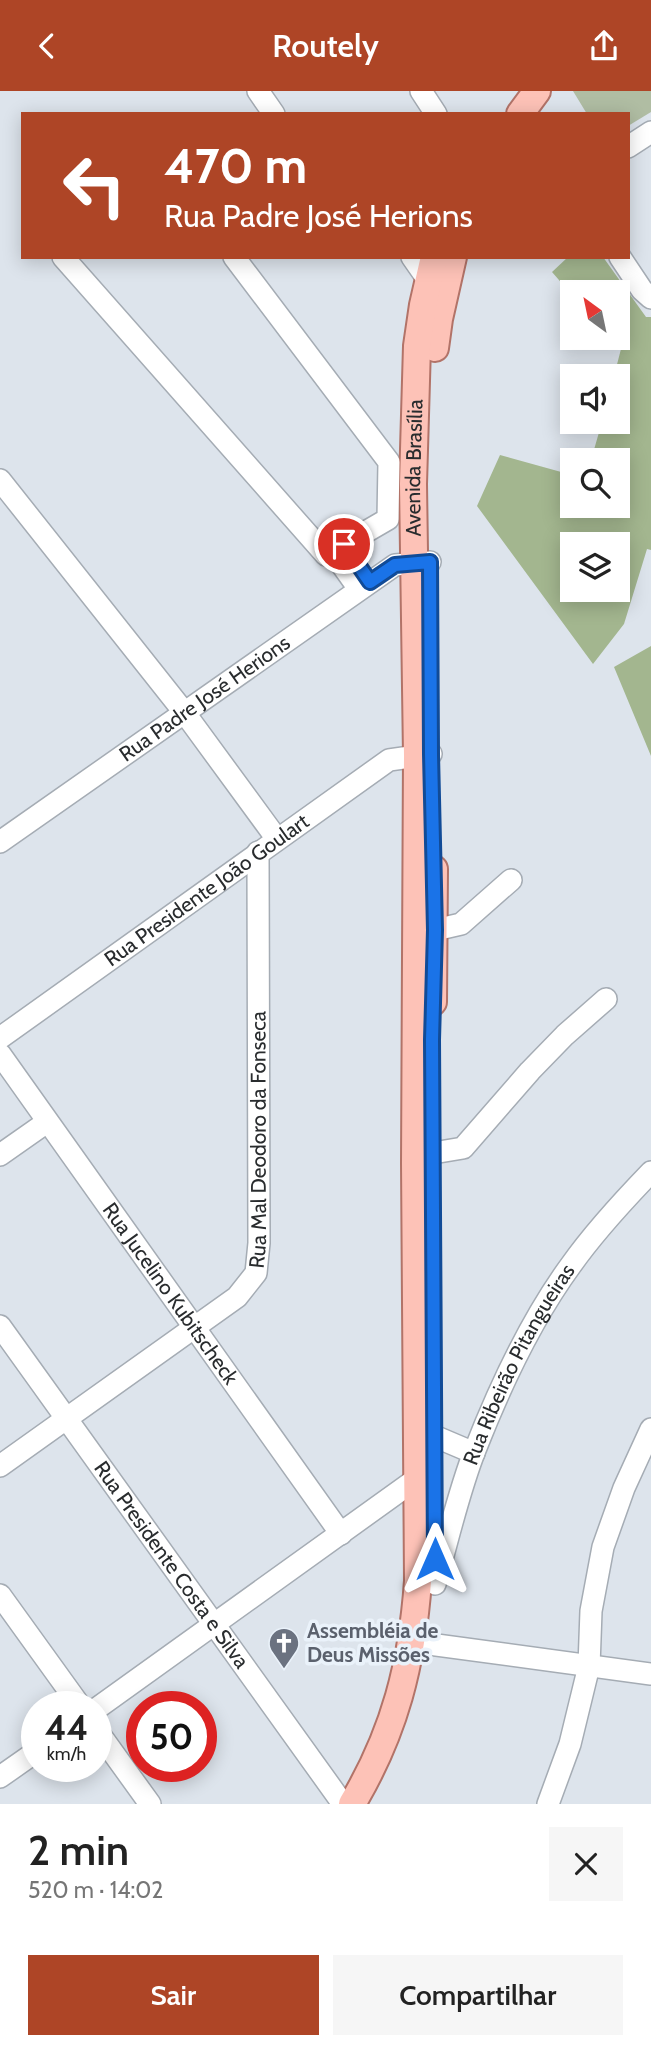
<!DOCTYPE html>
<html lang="pt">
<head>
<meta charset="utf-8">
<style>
	:root { --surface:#fff; --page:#f6f6f6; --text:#222; --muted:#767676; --accent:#ae4526 }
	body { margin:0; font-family:Cabin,sans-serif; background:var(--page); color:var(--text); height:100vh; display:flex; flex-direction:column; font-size:26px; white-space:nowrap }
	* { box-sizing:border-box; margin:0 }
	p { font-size:23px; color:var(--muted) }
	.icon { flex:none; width:38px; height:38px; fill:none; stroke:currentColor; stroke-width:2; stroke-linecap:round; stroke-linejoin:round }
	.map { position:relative; height:1713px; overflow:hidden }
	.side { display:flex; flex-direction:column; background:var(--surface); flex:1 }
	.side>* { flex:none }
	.banner { position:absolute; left:21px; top:21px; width:609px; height:147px; border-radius:0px; box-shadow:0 4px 18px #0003; background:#ae4526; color:#fff; overflow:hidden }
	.needle { width:46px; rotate:327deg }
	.fabs { position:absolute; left:560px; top:189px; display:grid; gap:14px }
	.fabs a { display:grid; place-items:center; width:70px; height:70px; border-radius:0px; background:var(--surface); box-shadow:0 4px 18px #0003; font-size:35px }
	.speed { position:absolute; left:21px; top:1600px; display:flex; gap:14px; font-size:35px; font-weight:700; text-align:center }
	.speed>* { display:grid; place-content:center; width:91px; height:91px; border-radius:50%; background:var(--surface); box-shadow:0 4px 18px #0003; line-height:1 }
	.speed small { font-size:18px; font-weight:400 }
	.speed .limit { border:10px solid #d22; background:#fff; color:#111 }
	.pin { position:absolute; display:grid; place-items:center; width:60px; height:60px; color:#fff; margin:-30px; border:4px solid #fff; border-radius:50%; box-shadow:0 2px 7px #0007 }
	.me { position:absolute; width:77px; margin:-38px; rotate:0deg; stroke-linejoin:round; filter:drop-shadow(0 0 5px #0008) }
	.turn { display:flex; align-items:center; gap:24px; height:147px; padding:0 28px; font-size:32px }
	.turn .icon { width:91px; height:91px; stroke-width:2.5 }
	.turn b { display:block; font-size:49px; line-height:60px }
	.round { display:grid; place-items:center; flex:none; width:74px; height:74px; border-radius:0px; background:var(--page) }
	.summary { display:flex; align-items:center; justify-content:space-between; height:119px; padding:0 28px }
	h1 { font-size:42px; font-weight:600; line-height:52px }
	.primary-button { display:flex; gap:14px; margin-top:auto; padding:14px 28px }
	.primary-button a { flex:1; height:80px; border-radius:0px; background:var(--accent); color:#fff; font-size:28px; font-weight:600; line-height:80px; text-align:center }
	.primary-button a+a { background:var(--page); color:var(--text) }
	header { display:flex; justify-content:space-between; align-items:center; height:91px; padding:0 28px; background:var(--accent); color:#fff; font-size:32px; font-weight:600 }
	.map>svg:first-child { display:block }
	.green { fill:#b0bda3 }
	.forest { fill:#a3b68f; fill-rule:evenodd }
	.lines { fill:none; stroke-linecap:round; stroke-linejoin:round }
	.minor-casing { stroke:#a5acb4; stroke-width:24 }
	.major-casing { stroke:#b27368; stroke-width:30 }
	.minor { stroke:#fff; stroke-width:21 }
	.major { stroke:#fdc2b7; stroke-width:26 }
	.route-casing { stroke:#114b97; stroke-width:18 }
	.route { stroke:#1a73e8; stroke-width:12 }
	.labels { text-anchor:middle; stroke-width:7; stroke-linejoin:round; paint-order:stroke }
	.street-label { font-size:21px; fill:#292c2e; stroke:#eaf2fa }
	.worship-label { font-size:21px; font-weight:bold; fill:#5b616d; stroke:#eaf2fa; text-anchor:start }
</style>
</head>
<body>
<header><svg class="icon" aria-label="back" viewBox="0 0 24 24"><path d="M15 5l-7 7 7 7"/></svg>Routely<svg class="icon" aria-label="share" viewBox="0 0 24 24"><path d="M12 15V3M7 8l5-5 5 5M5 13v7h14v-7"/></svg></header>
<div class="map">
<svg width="651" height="1713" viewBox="0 0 651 1713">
	<rect width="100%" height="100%" fill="#dde4ec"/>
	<path class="green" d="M573 0H651V21L628 35V23H587Z"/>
	<path class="forest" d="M568 166H603L646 226H651V459L647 458 624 533 593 573 477 415 500 364 572 384V415H618V369H591L602 331H618V285H614L621 258 611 247H618V201H572V204L552 181ZM572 453H618V499H572Z
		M651 555V665L614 576Z"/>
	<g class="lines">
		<g class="minor-casing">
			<g id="minor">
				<path d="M258 0 274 23"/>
				<path d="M421 0 436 23"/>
				<path d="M628 56 651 41"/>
				<path d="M63 166 326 464 388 428 389 371 234 166"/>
				<path d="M412 166 435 199"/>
				<path d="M620 166 642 199 651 207"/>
				<path d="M0 389 184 621 277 748"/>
				<path d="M332 460 359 498"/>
				<path id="s1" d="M0 751 395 474 430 471"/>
				<path d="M435 839 461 833 511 789"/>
				<path id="s2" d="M0 947 389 669 431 663"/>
				<path id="s3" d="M0 963 341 1443"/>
				<path d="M433 1062 463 1057 530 980 565 944 606 908"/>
				<path d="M0 1064 47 1031"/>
				<path id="s4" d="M0 1235 343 1713"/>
				<path d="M434 1345 474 1362"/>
				<path id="s5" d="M0 1375 237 1206 256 1182 259 1152 258 761"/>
				<path id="s6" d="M435 1493C448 1449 458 1402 475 1359 500 1295 530 1230 571 1174 595 1140 623 1110 651 1081"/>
				<path d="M0 1504 80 1615"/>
				<path d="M429 1553 651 1583"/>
				<path d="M96 1618 419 1386"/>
				<path d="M96 1638 150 1713"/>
				<path d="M0 1686 37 1660"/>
				<path d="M548 1713 570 1653 589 1575 591 1520 603 1456 624 1397 651 1338"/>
			</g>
		</g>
		<g class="major-casing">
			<g id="major">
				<path d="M520 23 537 0"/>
				<path d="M435 257 439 228 453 166"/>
				<path d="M433 911 434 778"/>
				<path id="s7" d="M352 1713C395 1641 412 1573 418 1490L415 1072 417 664 413 393 417 255 423 214 434 166"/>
			</g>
		</g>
		<use href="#minor" class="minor"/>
		<use href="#major" class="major"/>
	</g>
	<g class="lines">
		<g class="route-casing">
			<path id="route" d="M344 453 370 491 395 474 430 471 431 663 435 839 432 949 435 1468"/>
		</g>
		<use href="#route" class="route"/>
	</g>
	<defs>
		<g id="church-pin" transform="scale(1.575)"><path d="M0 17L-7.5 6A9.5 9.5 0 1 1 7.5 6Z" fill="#6b7280" stroke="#eaf2fa"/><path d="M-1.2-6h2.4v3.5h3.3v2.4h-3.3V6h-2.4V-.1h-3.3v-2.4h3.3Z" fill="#fff"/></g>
	</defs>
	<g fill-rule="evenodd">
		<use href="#church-pin" x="284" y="1552"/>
	</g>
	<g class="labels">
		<g class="street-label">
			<text dy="7" stroke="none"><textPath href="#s7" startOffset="1348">Avenida Brasília</textPath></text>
			<text dy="7" stroke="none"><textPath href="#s1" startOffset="250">Rua Padre José Herions</textPath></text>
			<text dy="7" stroke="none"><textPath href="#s2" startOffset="254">Rua Presidente João Goulart</textPath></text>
			<text dy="7" stroke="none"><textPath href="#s5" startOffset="455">Rua Mal Deodoro da Fonseca</textPath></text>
			<text dy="7" stroke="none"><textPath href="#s3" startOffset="294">Rua Jucelino Kubitscheck</textPath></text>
			<text dy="7" stroke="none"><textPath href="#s6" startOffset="236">Rua Ribeirão Pitangueiras</textPath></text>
			<text dy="7" stroke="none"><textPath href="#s4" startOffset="294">Rua Presidente Costa e Silva</textPath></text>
		</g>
		<g class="worship-label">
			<text x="307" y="1547">Assembléia de<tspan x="307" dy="24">Deus Missões</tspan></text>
		</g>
	</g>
</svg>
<div class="fabs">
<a><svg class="needle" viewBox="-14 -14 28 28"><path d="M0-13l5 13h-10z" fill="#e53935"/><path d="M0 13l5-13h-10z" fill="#767676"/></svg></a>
<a><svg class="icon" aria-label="sound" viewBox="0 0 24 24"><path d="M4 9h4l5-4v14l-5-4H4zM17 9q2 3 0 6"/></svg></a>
<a><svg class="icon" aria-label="search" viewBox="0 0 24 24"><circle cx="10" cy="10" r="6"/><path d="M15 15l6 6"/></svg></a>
<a><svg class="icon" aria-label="layers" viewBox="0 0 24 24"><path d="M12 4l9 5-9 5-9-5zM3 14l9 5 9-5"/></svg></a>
</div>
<div class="speed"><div>44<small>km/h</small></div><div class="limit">50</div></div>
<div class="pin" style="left:344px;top:453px;background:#d93025"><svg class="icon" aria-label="arrive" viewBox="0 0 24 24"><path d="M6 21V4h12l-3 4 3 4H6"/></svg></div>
<svg class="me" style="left:435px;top:1468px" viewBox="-20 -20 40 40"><path d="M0-17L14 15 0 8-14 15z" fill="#1a73e8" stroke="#fff" stroke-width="4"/></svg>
<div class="banner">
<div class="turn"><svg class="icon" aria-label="left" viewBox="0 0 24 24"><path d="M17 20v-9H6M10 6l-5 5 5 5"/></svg><div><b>470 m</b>Rua Padre José Herions</div></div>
</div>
</div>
<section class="side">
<div class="summary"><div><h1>2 min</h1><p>520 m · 14:02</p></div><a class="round"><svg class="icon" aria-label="close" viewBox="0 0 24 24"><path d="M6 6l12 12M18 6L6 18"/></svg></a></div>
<div class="primary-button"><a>Sair</a><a>Compartilhar</a></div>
</section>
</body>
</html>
